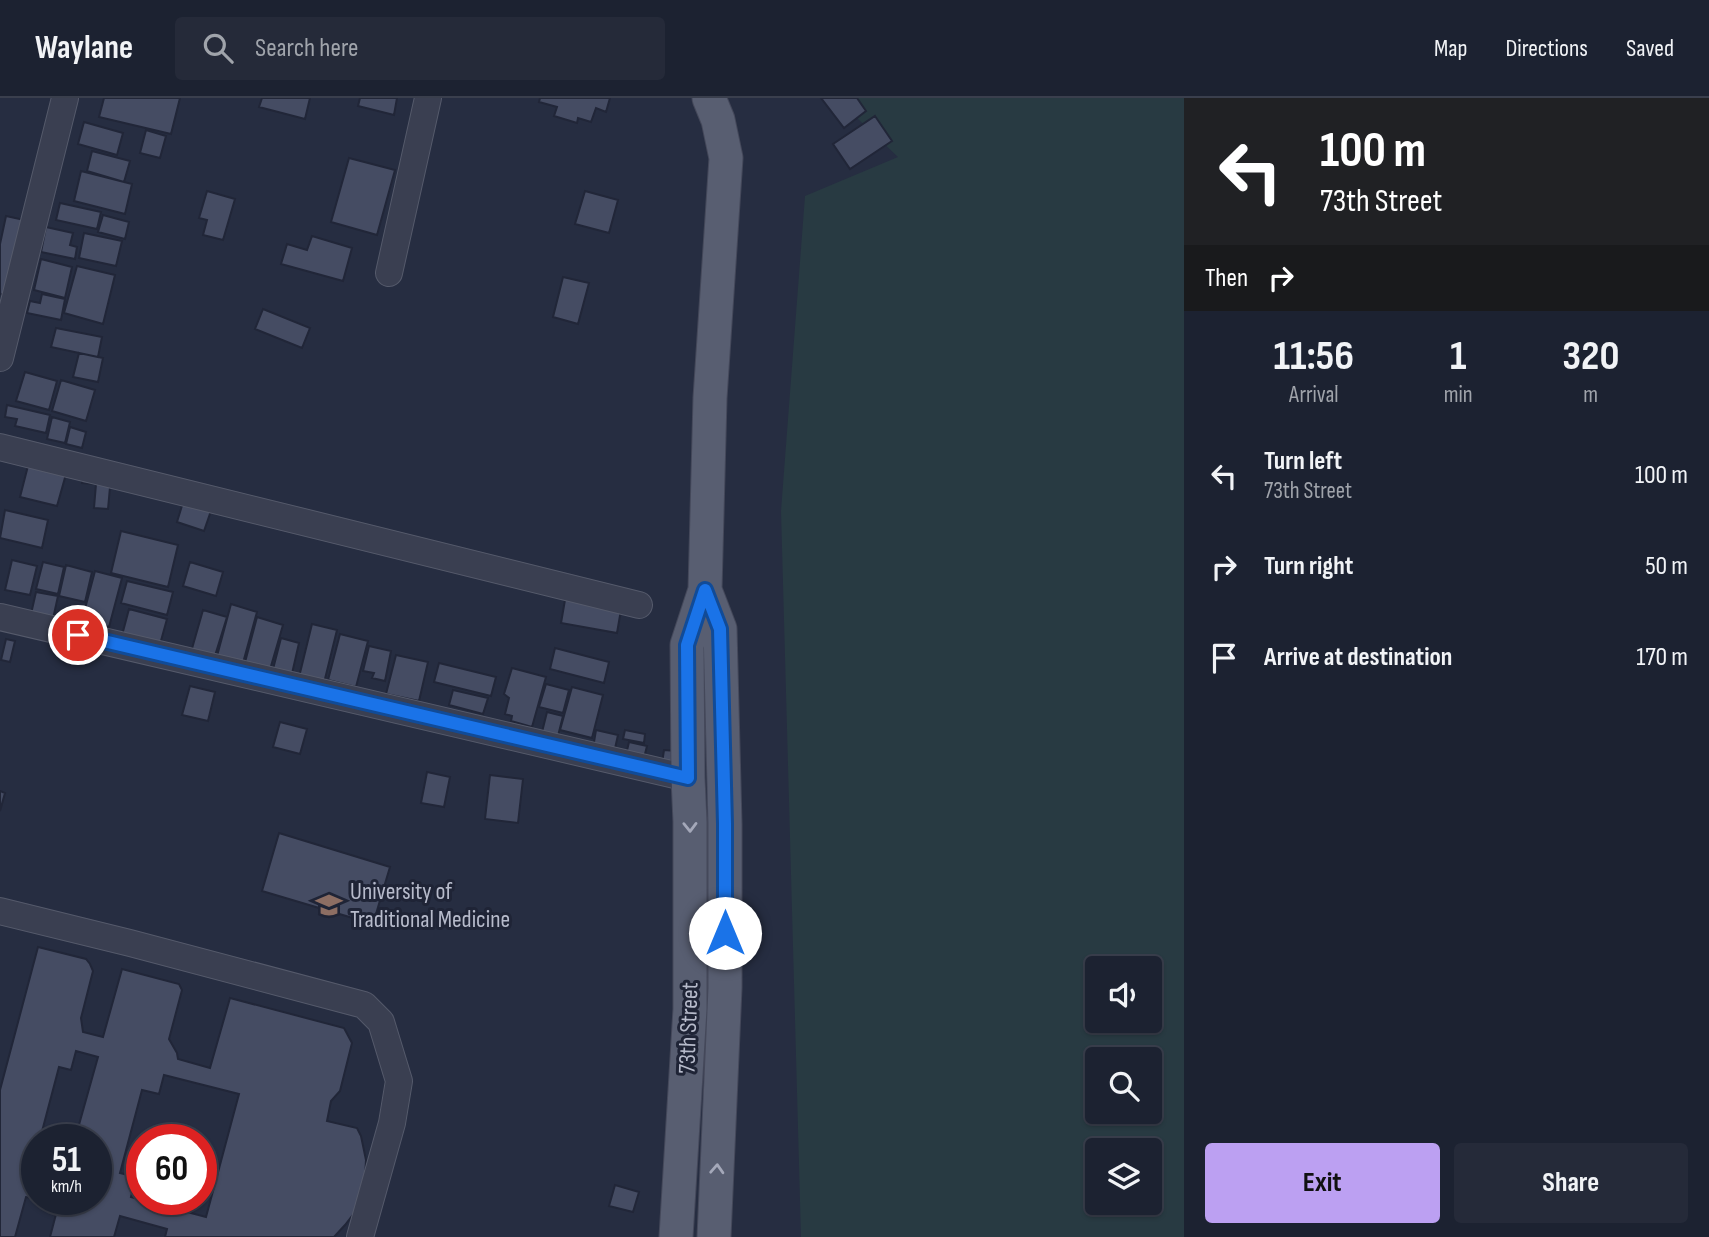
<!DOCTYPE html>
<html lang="en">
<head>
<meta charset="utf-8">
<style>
	:root { --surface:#1c2231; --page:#252a39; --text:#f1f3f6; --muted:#a0a4ab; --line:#3a3f4d; --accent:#bca0f2 }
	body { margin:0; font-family:"Sofia Sans Condensed",sans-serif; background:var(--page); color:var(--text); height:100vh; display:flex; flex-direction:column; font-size:26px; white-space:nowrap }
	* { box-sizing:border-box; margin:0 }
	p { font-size:23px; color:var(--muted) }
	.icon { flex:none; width:38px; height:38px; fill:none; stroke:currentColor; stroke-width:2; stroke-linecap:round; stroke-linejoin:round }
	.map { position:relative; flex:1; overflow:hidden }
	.details { display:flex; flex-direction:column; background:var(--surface); width:525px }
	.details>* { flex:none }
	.guide { background:#202124; color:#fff; overflow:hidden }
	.buttons { position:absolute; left:1085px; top:858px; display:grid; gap:14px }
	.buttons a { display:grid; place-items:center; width:77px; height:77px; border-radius:7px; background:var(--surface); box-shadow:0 2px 5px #0004,0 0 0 2px var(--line); font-size:35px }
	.speed { position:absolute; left:21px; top:1026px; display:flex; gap:14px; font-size:35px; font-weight:700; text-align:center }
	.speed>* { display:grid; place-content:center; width:91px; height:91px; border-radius:50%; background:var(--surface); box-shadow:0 2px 5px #0004,0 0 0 2px var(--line); line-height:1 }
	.speed small { font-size:18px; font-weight:400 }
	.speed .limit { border:10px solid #d22; background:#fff; color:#111 }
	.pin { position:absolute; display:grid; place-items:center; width:60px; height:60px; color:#fff; margin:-30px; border:4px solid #fff; border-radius:50%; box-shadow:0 2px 7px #0007 }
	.me { position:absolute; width:77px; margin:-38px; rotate:0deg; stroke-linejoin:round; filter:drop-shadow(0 0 5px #0008) }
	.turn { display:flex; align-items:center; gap:24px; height:147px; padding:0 21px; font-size:32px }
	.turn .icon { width:91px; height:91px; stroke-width:2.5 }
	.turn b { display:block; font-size:49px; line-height:60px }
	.then { display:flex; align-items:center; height:66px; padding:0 21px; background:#0003; gap:14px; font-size:26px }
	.eta { display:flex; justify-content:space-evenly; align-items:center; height:119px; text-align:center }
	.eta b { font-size:42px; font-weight:700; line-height:49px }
	.button { display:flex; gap:14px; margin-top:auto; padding:14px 21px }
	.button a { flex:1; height:80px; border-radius:7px; background:var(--accent); color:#111; font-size:28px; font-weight:700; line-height:80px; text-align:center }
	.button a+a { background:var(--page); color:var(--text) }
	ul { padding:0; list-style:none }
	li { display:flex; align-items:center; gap:21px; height:91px; padding:0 21px }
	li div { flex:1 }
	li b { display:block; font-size:26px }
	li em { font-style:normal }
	header { display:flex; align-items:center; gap:42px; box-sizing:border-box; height:98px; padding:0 35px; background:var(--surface); border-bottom:2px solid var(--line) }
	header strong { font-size:33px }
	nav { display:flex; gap:38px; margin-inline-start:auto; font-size:24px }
	.search { width:490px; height:63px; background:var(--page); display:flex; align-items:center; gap:18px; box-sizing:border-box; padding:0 24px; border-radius:7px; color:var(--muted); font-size:26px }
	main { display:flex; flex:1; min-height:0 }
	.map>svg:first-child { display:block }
	.green { fill:#283a42; fill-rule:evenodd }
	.building { fill:#454c63; stroke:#212638; stroke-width:2; fill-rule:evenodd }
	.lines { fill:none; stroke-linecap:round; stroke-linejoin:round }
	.minor-casing { stroke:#555a6b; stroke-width:28 }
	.major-casing { stroke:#44485a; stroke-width:35 }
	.minor { stroke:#3a3f51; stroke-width:26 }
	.major { stroke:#585e71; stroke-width:33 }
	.oneway { stroke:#a4a8b9 }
	.route-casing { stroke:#114b97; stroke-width:18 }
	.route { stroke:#1a73e8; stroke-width:12 }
	.labels { text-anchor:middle; stroke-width:6; stroke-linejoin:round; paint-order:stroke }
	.poi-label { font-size:24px; fill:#b7bbcb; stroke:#1f2436; text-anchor:start }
	.street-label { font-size:24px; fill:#b7bbcb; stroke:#1f2436 }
</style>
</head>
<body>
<header>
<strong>Waylane</strong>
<div class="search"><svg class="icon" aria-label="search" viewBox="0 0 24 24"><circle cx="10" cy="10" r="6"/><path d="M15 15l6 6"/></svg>Search here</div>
<nav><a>Map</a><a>Directions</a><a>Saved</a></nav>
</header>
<main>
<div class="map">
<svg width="1184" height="1139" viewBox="0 0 1184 1139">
	<rect width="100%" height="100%" fill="#262d41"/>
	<path class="green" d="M836 0H1184V1139H801L781 413 805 98 898 59ZM1097 870H1150V922H1097ZM1097 961H1150V1013H1097ZM1097 1052H1150V1104H1097Z"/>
	<path class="building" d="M104 0H180L171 36 99 19Z
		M262 0H310L305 21 259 9Z
		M360 0H397L394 17 358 8Z
		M540 0H610L606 14 596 10 591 24 578 20 577 25 554 18 557 9 539 4Z
		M821 0H857L866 13 844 30Z
		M875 18 892 43 850 71 833 46Z
		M84 24 123 35 117 57 78 46Z
		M146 32 166 38 160 60 140 55Z
		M92 53 130 63 124 84 87 73Z
		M349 60 395 72 377 137 331 124Z
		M81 73 132 86 125 116 74 103Z
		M207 93 235 101 223 142 203 137 207 122 199 120Z
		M585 93 618 102 609 135 575 126Z
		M60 105 101 114 97 131 56 122Z
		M103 117 129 124 125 141 98 134Z
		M6 118 29 123 13 199 0 196V146Z
		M46 129 73 135 70 147 77 149 75 161 41 154Z
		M84 135 122 143 116 168 79 160Z
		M312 138 352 150 343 183 281 166 287 146 307 152Z
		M41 161 72 169 65 200 34 192Z
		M77 168 115 177 103 226 64 215Z
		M563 179 589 185 578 226 553 219Z
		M42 196 65 201 61 222 27 215 30 203 40 205Z
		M263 211 310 230 302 250 255 231Z
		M56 230 102 239 98 259 51 249Z
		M79 255 103 260 98 284 73 279Z
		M25 274 57 283 49 312 16 303Z
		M61 282 95 292 86 323 52 313Z
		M7 307 50 317 46 335 15 328 17 321 5 319Z
		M52 319 70 324 65 345 47 341Z
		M70 329 86 334 82 350 66 346Z
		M30 360 68 369 57 408 20 399Z
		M83 375 111 378 108 411 94 410 96 386 82 385Z
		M184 401 212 410 204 433 177 424Z
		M5 412 48 422 42 450 0 440Z
		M121 433 178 447 168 489 111 475Z
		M12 462 37 468 30 497 5 492Z
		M43 464 64 469 58 496 36 491Z
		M190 464 223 474 216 498 183 488Z
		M66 467 92 474 85 504 59 498Z
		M95 473 122 480 109 529 82 522Z
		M127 483 173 494 167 517 121 505Z
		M36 494 58 498 53 521 31 516Z
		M566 496 622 506 617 535 561 525Z
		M231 506 257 514 243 565 217 558Z
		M129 511 167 521 159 550 121 541Z
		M203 512 227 519 214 561 191 554Z
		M257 519 283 527 269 575 244 568Z
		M312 526 337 532 324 585 299 579Z
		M340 536 368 543 356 589 328 582Z
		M281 540 299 545 291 580 272 575Z
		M6 541 15 543 10 564 1 562Z
		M369 548 391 553 385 583 372 580 374 575 363 573Z
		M555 550 609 564 604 585 550 571Z
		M396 557 428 564 419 603 386 596Z
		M439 565 496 579 491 598 434 584Z
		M512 570 546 579 532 629 511 623 512 618 505 616 509 600 504 596Z
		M546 586 569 592 563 615 539 609Z
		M190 588 215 594 208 623 182 617Z
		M572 589 603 597 592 640 560 632Z
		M453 592 488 600 483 616 449 607Z
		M547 614 563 618 556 646 540 642Z
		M280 624 307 631 300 656 273 649Z
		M596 632 618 637 614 655 593 650Z
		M625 632 645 636 644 645 623 641Z
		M629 644 647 648 643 664 625 661Z
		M664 652 677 653 674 667 662 665Z
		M427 674 450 679 444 709 421 705Z
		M490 677 523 681 518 725 485 721Z
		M0 693 5 695 0 713Z
		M279 735 390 769 373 826 262 793Z
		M38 849 86 861 90 866 93 873 81 920 83 934 103 939 122 871 179 886 182 892 169 941 177 955 178 961 210 970 230 900 344 930 352 945 340 993 331 1003 327 1023 357 1030 361 1038 366 1062 365 1080 355 1114 345 1127 334 1139H165L167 1131 120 1118 114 1139H50L60 1101H96V1041H75L98 959 76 953 71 972 59 969 40 1041H37V1095L33 1100 26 1099 15 1139H0V992ZM164 977 239 996 206 1119 131 1099 136 1079 120 1075 142 992 159 996Z
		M615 1087 639 1094 633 1114 609 1108Z"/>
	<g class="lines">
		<g class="minor-casing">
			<path id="minor" d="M389 175 428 0
				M0 260 65 0
				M0 349 639 507
				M0 519 688 680
				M0 813 130 845 364 907 381 924 399 983 392 1025 360 1139"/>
		</g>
		<g class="major-casing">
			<path id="major" d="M705 492 720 531 725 726V890L714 1139
				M676 1139 690 911V724L688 680 687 547 705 492 710 300 726 60 718 22 709 0"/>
		</g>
		<use href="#minor" class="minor"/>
		<use href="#major" class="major"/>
	</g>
	<defs><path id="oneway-chevron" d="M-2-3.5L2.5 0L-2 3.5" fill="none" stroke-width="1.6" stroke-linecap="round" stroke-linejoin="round" transform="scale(1.75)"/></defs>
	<g class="oneway">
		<use href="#oneway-chevron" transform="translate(690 729) rotate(89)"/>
		<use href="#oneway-chevron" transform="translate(717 1071) rotate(-87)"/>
	</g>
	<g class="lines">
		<g class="route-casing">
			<path id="route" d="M78 537 688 680 687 547 705 492 720 531 725 726V835"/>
		</g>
		<use href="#route" class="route"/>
	</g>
	<defs>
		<g id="university-bare" transform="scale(2.1)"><path d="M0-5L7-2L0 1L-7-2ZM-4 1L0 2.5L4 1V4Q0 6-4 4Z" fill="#8d6e63" stroke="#1f2436" stroke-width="2.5" paint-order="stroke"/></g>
	</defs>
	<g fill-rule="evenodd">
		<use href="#university-bare" x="329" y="807"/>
	</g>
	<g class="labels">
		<g class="poi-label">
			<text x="350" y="801">University of<tspan x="350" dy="28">Traditional Medicine</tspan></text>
		</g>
		<g class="street-label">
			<text transform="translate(688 930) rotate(-88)" y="8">73th Street</text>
		</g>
	</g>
</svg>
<div class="buttons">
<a><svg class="icon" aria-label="sound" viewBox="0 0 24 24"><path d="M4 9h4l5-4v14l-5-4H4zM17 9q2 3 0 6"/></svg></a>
<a><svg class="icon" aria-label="search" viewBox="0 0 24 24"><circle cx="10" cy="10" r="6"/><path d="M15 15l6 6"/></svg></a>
<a><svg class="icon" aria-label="layers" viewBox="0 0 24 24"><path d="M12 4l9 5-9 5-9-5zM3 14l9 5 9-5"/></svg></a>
</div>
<div class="speed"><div>51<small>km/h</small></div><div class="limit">60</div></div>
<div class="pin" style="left:78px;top:537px;background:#d93025"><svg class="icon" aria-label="arrive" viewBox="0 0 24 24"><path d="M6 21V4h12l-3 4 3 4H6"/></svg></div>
<svg class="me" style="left:725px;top:835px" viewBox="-20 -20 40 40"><circle r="19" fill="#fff"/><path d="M0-13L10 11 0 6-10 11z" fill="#1a73e8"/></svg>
</div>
<section class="details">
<div class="guide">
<div class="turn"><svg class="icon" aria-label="left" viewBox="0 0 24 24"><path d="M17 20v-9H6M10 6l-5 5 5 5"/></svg><div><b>100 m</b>73th Street</div></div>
<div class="then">Then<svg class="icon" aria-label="right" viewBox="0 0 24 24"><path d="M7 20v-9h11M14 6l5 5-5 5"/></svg></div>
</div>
<div class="eta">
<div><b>11:56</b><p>Arrival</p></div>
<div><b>1</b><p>min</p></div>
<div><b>320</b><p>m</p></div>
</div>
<ul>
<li><svg class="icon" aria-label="left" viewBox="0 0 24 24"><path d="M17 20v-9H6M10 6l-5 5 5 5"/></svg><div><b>Turn left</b><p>73th Street</p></div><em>100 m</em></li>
<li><svg class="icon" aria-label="right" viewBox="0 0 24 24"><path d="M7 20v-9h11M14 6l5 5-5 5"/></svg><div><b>Turn right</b></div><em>50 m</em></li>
<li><svg class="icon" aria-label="arrive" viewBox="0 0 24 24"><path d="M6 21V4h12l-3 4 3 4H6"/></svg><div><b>Arrive at destination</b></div><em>170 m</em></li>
</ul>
<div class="button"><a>Exit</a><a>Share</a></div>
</section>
</main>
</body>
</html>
